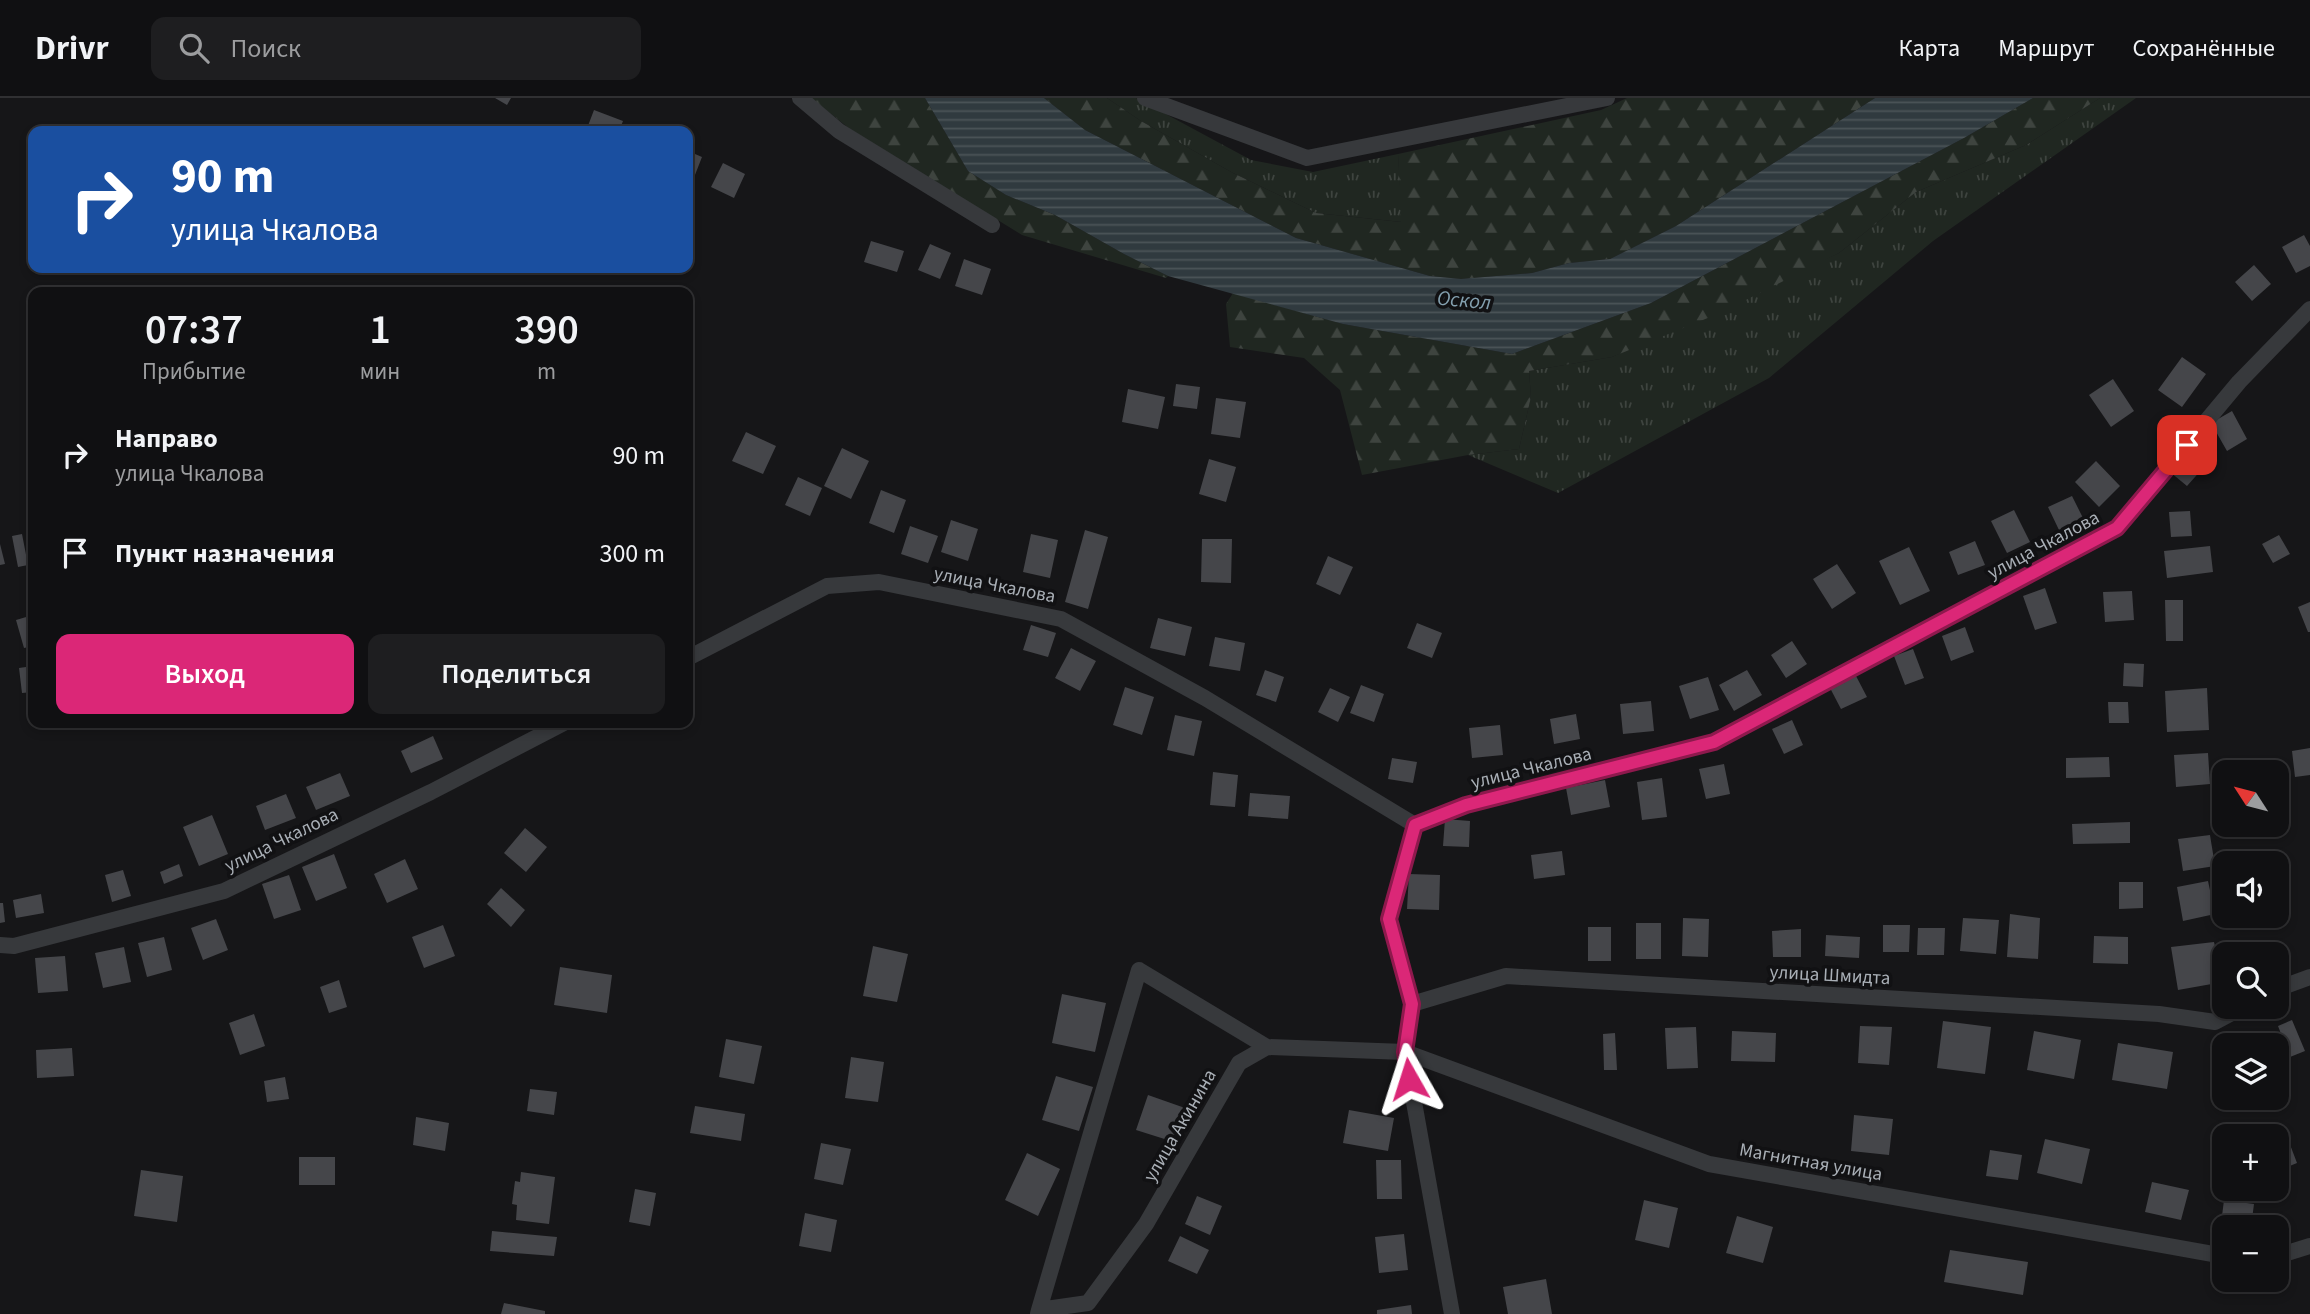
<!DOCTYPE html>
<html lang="ru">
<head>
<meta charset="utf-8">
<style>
	:root { --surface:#101012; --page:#1e1e20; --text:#f1f3f6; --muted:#9c9d9f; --line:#303032; --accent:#db2777 }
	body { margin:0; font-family:"Source Sans 3",sans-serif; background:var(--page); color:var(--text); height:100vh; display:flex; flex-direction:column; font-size:26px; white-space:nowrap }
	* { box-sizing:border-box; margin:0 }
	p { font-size:23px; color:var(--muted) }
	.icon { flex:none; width:38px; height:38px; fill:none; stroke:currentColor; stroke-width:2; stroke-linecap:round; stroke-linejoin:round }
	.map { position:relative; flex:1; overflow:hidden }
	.drawer { position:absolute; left:28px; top:189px; width:665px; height:441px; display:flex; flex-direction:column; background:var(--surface); border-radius:14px; box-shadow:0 4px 10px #0003,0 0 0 2px var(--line) }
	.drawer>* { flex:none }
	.hud { position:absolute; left:28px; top:28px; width:665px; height:147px; border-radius:14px; box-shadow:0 4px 10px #0003,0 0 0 2px var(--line); background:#1a4fa0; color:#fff; overflow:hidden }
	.needle { width:46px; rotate:306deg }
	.fabs { position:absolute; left:2212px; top:662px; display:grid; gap:14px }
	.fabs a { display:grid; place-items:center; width:77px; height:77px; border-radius:14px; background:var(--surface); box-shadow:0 4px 10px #0003,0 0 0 2px var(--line); font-size:35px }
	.pin { position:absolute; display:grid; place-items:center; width:60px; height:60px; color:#fff; margin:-30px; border-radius:14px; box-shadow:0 4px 10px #0006 }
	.me { position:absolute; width:77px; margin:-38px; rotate:354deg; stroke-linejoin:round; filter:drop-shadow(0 0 5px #0008) }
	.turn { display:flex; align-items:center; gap:24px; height:147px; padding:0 28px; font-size:32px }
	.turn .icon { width:91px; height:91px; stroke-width:2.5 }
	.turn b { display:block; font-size:49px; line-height:60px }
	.eta { display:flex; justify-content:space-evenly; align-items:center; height:119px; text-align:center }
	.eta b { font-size:42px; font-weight:600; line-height:49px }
	.button { display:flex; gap:14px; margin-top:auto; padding:14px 28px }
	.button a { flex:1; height:80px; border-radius:14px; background:var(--accent); color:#fff; font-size:28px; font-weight:600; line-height:80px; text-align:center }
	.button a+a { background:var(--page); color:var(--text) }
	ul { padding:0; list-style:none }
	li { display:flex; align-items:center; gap:21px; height:98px; padding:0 28px }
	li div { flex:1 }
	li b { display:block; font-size:26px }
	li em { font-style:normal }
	header { display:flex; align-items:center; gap:42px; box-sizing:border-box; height:98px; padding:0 35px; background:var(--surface); border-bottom:2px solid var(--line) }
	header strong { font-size:33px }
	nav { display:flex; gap:38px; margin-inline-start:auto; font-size:24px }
	.search { width:490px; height:63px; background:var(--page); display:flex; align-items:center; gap:18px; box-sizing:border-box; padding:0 24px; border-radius:14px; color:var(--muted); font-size:26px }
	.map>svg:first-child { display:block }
	.grass { fill:url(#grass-tufts) }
	.forest { fill:url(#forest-firs) }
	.water { fill:url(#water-rules) }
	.building { fill:#45464a }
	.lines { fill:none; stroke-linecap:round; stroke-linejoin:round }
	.street { stroke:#37393c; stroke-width:16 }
	.route-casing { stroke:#8e194d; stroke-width:18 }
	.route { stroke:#db2777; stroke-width:12 }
	.labels { text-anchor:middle; stroke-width:7; stroke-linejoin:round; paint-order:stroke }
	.street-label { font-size:19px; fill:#a9afb6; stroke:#111113 }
	.water-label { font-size:21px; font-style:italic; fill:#839fae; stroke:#111113 }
</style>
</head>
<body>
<header>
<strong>Drivr</strong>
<div class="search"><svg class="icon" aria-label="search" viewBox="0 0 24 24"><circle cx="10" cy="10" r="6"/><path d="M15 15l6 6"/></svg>Поиск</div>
<nav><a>Карта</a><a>Маршрут</a><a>Сохранённые</a></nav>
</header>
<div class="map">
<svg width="2310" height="1216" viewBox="0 0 2310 1216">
	<defs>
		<pattern id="grass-tufts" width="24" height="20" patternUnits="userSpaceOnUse" patternTransform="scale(1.75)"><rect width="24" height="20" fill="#202721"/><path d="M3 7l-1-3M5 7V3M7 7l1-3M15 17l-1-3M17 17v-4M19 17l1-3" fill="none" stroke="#3e443f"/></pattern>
		<pattern id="forest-firs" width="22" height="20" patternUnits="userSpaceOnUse" patternTransform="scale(1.75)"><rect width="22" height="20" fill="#202721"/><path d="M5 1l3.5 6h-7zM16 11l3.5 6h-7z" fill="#3e443f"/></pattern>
		<pattern id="water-rules" width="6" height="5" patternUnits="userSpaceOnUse" patternTransform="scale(1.75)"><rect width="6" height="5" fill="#303a3f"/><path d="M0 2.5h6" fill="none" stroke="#4b5458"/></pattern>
	</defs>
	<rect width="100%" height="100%" fill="#161618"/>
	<path class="grass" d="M1107 0H1136L1251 62 1313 74 1398 56 1402 124 1316 115 1233 75 1141 23Z
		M2100 0H2136L1933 143 1769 280 1558 395 1468 357 1519 351 1531 299 1529 273 1612 259 1839 155 1916 94 2026 47Z"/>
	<path class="forest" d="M811 0H925L968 73 1006 97 1055 117 1124 156 1168 178 1166 180 1022 137 850 31Z
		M1044 0H1107L1141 23 1233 75 1316 115 1401 124 1398 56 1601 12 1627 0H1875L1676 128 1610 161 1569 165 1532 175 1461 181 1430 178 1296 140 1085 32Z
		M2033 0H2100L2026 47 1916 94 1839 155 1720 215 1612 259 1529 273 1531 299 1519 351 1468 357 1362 377 1340 292 1304 260 1230 249 1226 206 1233 195 1343 226 1512 256 1651 205 1964 40Z"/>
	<path class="water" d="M925 0H1044L1085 32 1296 140 1430 178 1461 181 1532 175 1569 165 1610 161 1676 128 1875 0H2033L1964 40 1651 205 1512 256 1343 226 1168 178 1124 156 1055 117 1006 97 968 73Z"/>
	<path class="building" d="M495 0H511L507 7Z
		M594 12 623 23 619 33H586Z
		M688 53 702 59 693 82 688 79Z
		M723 65 745 76 734 100 711 89Z
		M2304 137 2310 148V168L2296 175 2282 149Z
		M871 143 904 153 897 174 864 164Z
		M930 146 951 155 940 181 918 172Z
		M964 161 991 171 982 197 955 188Z
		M2254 167 2271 186 2252 203 2235 184Z
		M2182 259 2206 276 2182 309 2158 292Z
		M2113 281 2134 313 2111 329 2089 297Z
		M1176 286 1200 289 1197 311 1173 308Z
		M1128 291 1165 299 1158 331 1122 324Z
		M1216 300 1246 304 1240 340 1211 336Z
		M2232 313 2247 341 2227 353 2211 325Z
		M746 334 776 348 763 376 732 363Z
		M842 350 869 363 851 401 824 388Z
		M2185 355 2203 370 2187 388 2170 374Z
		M1209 361 1236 369 1226 404 1199 396Z
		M2096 363 2120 388 2099 409 2075 384Z
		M798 379 822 390 810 418 785 407Z
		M881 392 906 402 894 435 869 425Z
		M2072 398 2083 420 2059 432 2048 409Z
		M2014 412 2030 444 2007 455 1991 423Z
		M2190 413 2192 438 2171 439 2169 414Z
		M951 422 978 431 968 463 941 454Z
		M910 428 938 438 928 465 901 456Z
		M1085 432 1108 439 1088 511 1065 504Z
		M22 436 28 467 18 469 12 438Z
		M1031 436 1058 442 1050 480 1023 474Z
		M2279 437 2290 456 2273 465 2262 446Z
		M1202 441H1232L1231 485 1201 484Z
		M1975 443 1985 467 1958 477 1949 454Z
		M0 446 5 466 0 467Z
		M2210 448 2213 474 2167 480 2164 453Z
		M1909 449 1930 493 1900 507 1879 463Z
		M1328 458 1353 469 1340 497 1316 486Z
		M1837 466 1856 495 1832 511 1813 481Z
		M2045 490 2057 525 2035 532 2023 498Z
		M2132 493 2134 522 2105 524 2103 494Z
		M2165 502H2183V543H2166Z
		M2310 504V534H2308L2298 509Z
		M33 517V548L24 550 16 522Z
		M1158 520 1192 529 1185 558 1150 550Z
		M1417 525 1442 535 1432 560 1407 550Z
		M1031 527 1056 535 1048 559 1023 552Z
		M1965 529 1974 554 1951 563 1942 538Z
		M1215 539 1245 545 1240 573 1209 568Z
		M1792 543 1807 566 1786 580 1771 557Z
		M1071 550 1096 563 1080 593 1055 580Z
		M1913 551 1924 580 1905 587 1894 558Z
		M2124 565 2144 566 2143 589 2123 588Z
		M33 568V594L22 595 19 570Z
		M1265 572 1284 579 1276 604 1256 597Z
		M1747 572 1762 597 1734 613 1719 587Z
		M1856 578 1867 599 1841 611 1830 590Z
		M1708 579 1719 612 1690 621 1679 588Z
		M1361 587 1384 596 1374 624 1350 615Z
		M1125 589 1154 599 1142 637 1113 627Z
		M1330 590 1350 599 1338 624 1318 614Z
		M2207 590 2209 632 2167 634 2165 593Z
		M1651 603 1654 633 1623 636 1620 606Z
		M2108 604H2128L2129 625H2109Z
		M1576 616 1580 641 1554 646 1550 621Z
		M1175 617 1202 623 1194 658 1167 652Z
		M1792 622 1803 647 1784 656 1772 631Z
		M1500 627 1503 657 1472 660 1469 630Z
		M433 638 443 661 411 675 401 653Z
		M2310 650V677L2295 679 2292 653Z
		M2208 655 2210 686 2176 689 2174 657Z
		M2109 659 2110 679 2066 680V660Z
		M1392 660 1417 664 1413 685 1388 681Z
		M1724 666 1730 696 1706 701 1699 671Z
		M1213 674 1238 677 1235 709 1210 707Z
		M340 675 350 698 316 712 306 689Z
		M1662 680 1667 719 1642 722 1637 684Z
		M1605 682 1610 709 1571 717 1566 690Z
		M1250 695 1290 698 1288 721 1248 718Z
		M286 696 296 720 265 732 256 708Z
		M212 717 228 756 199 768 183 729Z
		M1445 721 1470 723 1469 749 1443 748Z
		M2130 724V745L2073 746 2072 726Z
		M525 730 547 749 526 774 504 755Z
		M2210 737 2215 768 2183 773 2178 741Z
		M1562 753 1565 777 1534 781 1531 757Z
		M334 756 347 790 316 803 302 769Z
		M405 761 418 791 387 805 374 776Z
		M179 766 183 778 164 786 160 774Z
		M123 772 131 798 112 804 105 777Z
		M1409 776 1440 777 1439 812 1407 811Z
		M289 777 301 812 274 821 262 786Z
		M2208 783 2215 816 2183 823 2177 789Z
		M2119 784H2143V810L2119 811Z
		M501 790 525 812 511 829 487 806Z
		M41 796 44 815 16 820 13 802Z
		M0 805H3L5 824 0 825Z
		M2010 816 2040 820 2038 861 2007 859Z
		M1683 820 1709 821 1708 859 1682 858Z
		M1963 820 1999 822 1996 856 1960 853Z
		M216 821 228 852 203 862 191 830Z
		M1636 825H1661V861H1636Z
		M443 827 455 858 424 870 412 839Z
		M1883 827H1910L1909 854H1883Z
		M1588 829H1611V863H1588Z
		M1918 830H1945L1944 857H1917Z
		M1801 831V859H1773L1772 833Z
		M1826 837 1860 839 1859 860 1825 858Z
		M2094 838 2128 839V866L2093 865Z
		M164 839 172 872 147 879 138 845Z
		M2214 844 2223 884 2178 892 2171 849Z
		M873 848 908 856 897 904 863 898Z
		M124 849 131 884 103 890 95 855Z
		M65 858 68 893 38 895 35 860Z
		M560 869 612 877 607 915 554 907Z
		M339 882 347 909 329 915 320 889Z
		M1062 896 1106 905 1095 954 1052 945Z
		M254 916 265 948 240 957 229 925Z
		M2292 922 2305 953 2290 959 2278 928Z
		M1943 923 1991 929 1985 976 1937 970Z
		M1860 928 1892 929 1889 967 1858 965Z
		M1696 929 1698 970 1667 971 1665 930Z
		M1732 933 1776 935 1775 964 1731 963Z
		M2034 933 2081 942 2074 981 2027 972Z
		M1615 935 1617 972H1604L1603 936Z
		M726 941 762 948 754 986 719 979Z
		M2118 945 2173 954 2167 991 2112 982Z
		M72 950 74 978 37 980 36 952Z
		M851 959 884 964 878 1004 845 1000Z
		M1056 978 1093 989 1079 1033 1042 1022Z
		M285 979 289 1001 267 1004 264 983Z
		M530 991 557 994 554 1017 527 1013Z
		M1148 997 1185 1010 1174 1044 1136 1032Z
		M695 1008 745 1016 741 1043 690 1035Z
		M1349 1012 1394 1020 1388 1053 1343 1045Z
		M1854 1017 1893 1021 1889 1057 1851 1053Z
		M416 1019 449 1025 445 1053 413 1047Z
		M2286 1036 2297 1065 2277 1073V1040Z
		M2045 1041 2090 1051 2082 1086 2037 1075Z
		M821 1045 851 1051 843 1087 814 1081Z
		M1990 1052 2022 1057 2018 1082 1986 1078Z
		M1027 1055 1060 1071 1038 1118 1005 1102Z
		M299 1059H335V1087H299Z
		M1376 1062H1401L1402 1101H1377Z
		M141 1072 183 1078 177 1124 134 1118Z
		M521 1074 555 1079 549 1126 516 1122 517 1107 512 1106 515 1083 520 1084Z
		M2152 1084 2189 1092 2181 1122 2145 1114Z
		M635 1091 656 1095 650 1128 629 1124Z
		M1197 1098 1222 1108 1210 1137 1185 1126Z
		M1644 1102 1678 1110 1669 1150 1635 1142Z
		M2224 1102 2254 1106 2251 1129H2224V1142H2219Z
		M805 1115 837 1122 831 1154 799 1148Z
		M1737 1118 1773 1129 1763 1165 1726 1155Z
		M492 1133 557 1139 554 1158 490 1153Z
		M1404 1136 1408 1172 1379 1175 1375 1139Z
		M1180 1138 1209 1152 1197 1176 1168 1163Z
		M1950 1152 2028 1164 2023 1197 1944 1184Z
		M1546 1181 1552 1216H1508L1503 1189Z
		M504 1205 545 1213V1216H501Z
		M1411 1207 1412 1216H1377V1212Z"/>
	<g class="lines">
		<path class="street" d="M800 0 839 33 992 127
			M1145 0 1307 60 1607 0
			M688 560 827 488 879 484 1061 521 1205 600 1415 727 1466 707 1714 644 2117 430 2239 284 2310 211
			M1415 727 1389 821 1412 906 1405 954 1452 1216
			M0 847 14 848 224 793 431 694 564 625
			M2277 891 2310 879
			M1412 906 1506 878 2159 916 2215 924 2245 908
			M2277 1158 2310 1148
			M1039 1212 1139 872 1267 949
			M1038 1216 1039 1212 1088 1205 1146 1126 1239 965 1267 949 1405 954 1709 1066 2224 1158"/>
	</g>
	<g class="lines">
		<g class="route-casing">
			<path id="route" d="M1409 981 1405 954 1412 906 1389 821 1415 727 1466 707 1714 644 2117 430 2187 347"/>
		</g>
		<use href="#route" class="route"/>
	</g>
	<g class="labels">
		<g class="street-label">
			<text transform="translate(2043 446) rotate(-28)" y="7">улица Чкалова</text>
			<text transform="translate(995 486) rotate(11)" y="7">улица Чкалова</text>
			<text transform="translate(1531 669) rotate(-14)" y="7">улица Чкалова</text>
			<text transform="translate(281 741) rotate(-26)" y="7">улица Чкалова</text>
			<text transform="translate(1830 876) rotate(3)" y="7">улица Шмидта</text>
			<text transform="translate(1179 1027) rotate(-60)" y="7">улица Акинина</text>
			<text transform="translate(1811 1063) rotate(10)" y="7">Магнитная улица</text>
		</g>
		<g class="water-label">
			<text transform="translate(1464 202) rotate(5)" y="7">Оскол</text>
		</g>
	</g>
</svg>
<div class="fabs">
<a><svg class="needle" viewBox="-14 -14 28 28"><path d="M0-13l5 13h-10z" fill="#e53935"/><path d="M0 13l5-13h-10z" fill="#9c9d9f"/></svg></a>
<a><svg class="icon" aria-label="sound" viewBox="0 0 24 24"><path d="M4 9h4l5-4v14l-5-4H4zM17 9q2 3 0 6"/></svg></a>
<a><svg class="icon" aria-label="search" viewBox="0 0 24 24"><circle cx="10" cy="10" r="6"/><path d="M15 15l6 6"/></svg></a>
<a><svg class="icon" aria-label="layers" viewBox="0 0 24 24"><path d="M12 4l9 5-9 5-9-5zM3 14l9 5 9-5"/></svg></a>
<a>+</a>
<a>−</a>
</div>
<div class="pin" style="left:2187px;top:347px;background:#d93025"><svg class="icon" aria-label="arrive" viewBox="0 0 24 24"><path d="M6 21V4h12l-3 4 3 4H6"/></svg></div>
<svg class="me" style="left:1409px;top:981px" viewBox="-20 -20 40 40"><path d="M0-17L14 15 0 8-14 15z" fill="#db2777" stroke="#fff" stroke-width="4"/></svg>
<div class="hud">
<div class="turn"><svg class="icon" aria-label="right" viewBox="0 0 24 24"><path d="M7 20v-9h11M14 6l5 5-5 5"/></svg><div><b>90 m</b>улица Чкалова</div></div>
</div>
<section class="drawer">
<div class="eta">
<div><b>07:37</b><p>Прибытие</p></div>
<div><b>1</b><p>мин</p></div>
<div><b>390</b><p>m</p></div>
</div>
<ul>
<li><svg class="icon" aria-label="right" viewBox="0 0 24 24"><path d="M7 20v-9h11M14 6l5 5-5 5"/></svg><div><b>Направо</b><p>улица Чкалова</p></div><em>90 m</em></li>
<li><svg class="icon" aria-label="arrive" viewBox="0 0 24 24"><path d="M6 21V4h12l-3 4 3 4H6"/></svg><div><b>Пункт назначения</b></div><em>300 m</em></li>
</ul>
<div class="button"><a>Выход</a><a>Поделиться</a></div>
</section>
</div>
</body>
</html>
